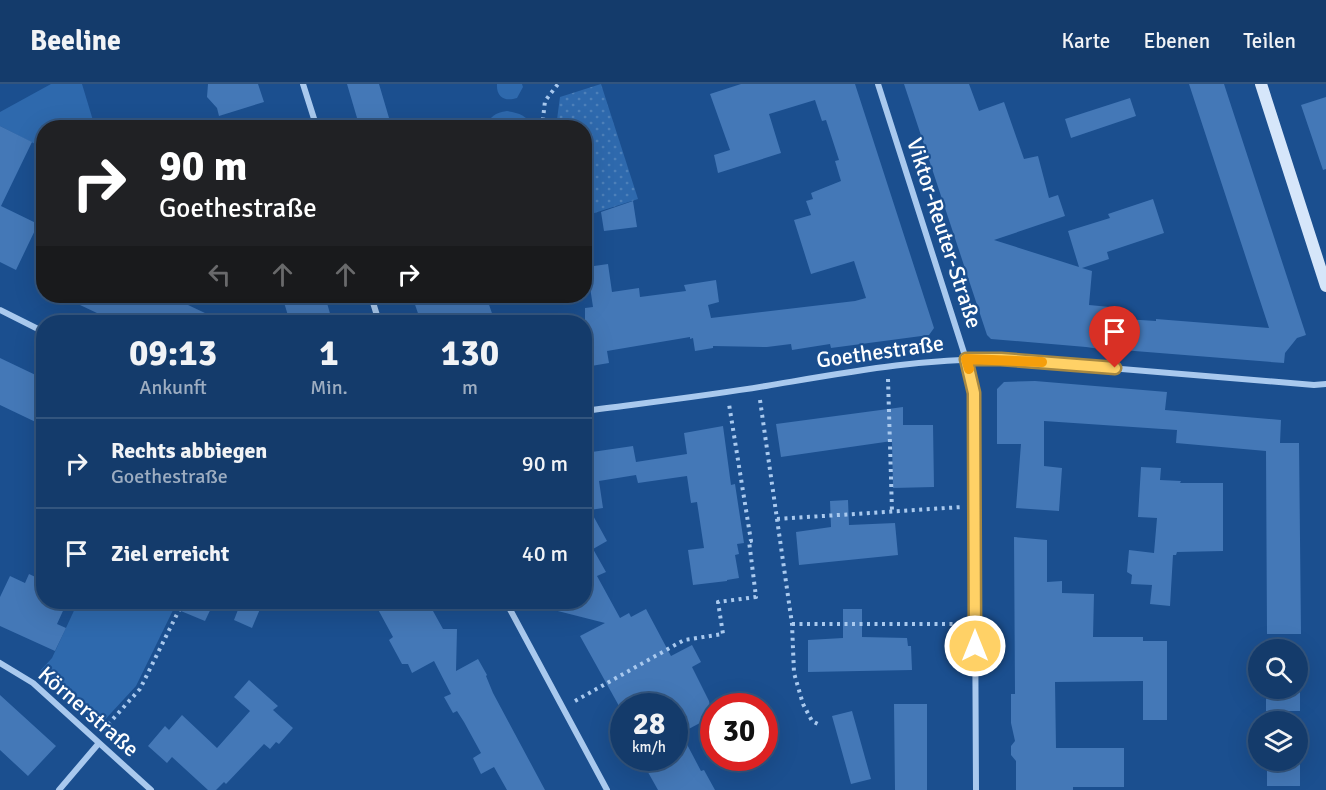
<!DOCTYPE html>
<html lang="de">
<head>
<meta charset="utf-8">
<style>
	:root { --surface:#143b6b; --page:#214673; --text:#f1f3f6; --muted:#9dadc1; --line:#33557e }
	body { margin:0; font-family:Signika,sans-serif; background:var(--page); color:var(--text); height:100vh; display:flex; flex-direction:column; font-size:22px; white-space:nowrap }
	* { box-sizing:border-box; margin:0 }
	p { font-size:20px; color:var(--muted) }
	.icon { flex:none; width:33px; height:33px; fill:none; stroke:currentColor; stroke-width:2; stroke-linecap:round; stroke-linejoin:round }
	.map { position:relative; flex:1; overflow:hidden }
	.sheet { position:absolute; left:36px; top:231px; width:556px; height:294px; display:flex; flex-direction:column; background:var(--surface); border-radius:24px; box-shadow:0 6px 24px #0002,0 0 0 2px var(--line) }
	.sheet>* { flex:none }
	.banner { position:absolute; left:36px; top:36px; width:556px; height:183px; border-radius:24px; box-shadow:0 6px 24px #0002,0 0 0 2px var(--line); background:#202124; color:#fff; overflow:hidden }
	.buttons { position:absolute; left:1248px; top:555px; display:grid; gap:12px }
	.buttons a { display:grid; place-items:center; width:60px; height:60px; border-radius:50%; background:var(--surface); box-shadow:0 6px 24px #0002,0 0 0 2px var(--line); font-size:30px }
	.speed { position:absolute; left:610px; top:609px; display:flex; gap:12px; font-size:30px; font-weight:700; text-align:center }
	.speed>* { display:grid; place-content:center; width:78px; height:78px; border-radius:50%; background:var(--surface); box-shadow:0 6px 24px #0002,0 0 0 2px var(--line); line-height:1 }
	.speed small { font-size:15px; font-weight:400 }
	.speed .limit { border:9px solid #d22; background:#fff; color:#111 }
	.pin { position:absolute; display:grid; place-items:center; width:51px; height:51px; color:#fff; margin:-62px -26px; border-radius:50% 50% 50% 0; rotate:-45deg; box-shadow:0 0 6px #0007 }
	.pin .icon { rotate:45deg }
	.me { position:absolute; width:66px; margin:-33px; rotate:0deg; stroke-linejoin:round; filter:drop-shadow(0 0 4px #0008) }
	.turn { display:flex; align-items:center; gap:21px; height:126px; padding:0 24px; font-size:27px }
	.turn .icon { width:78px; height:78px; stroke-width:2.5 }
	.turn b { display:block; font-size:42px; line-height:51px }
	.lanes { display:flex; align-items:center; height:57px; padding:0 24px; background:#0003; justify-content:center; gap:30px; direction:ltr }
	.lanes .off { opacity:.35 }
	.eta { display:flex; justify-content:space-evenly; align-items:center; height:102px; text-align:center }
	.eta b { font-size:36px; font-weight:700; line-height:42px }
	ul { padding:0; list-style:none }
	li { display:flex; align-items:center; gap:18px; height:90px; padding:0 24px; border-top:2px solid var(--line) }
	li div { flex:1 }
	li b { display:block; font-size:22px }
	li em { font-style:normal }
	header { display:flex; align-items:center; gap:36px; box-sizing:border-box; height:84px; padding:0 30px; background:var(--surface); border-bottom:2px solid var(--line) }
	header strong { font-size:28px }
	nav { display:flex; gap:33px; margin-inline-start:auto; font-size:21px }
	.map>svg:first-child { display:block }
	.grass { fill:#2e69ad }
	.park { fill:url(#park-dots) }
	.building { fill:#4478b7 }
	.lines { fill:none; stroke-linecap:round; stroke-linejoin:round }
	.path { stroke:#a9c9ee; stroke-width:4; stroke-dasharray:3 4.5; stroke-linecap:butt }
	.street { stroke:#a9c9ee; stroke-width:6 }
	.secondary { stroke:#d6e6fa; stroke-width:12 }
	.route-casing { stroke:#a68842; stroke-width:15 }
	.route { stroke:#ffd166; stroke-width:10 }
	.slow { stroke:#f59e0b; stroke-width:10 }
	.labels { text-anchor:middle; stroke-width:4.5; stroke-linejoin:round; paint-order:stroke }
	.street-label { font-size:22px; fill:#fff; stroke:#1b4f8f }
</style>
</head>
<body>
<header>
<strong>Beeline</strong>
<nav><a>Karte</a><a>Ebenen</a><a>Teilen</a></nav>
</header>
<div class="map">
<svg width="1326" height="706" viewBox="0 0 1326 706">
	<defs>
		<pattern id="park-dots" width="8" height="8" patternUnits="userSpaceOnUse" patternTransform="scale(1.5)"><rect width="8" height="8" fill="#2e69ad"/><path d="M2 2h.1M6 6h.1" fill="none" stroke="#4d80b9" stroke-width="1.8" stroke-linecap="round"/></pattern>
	</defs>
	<rect width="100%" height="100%" fill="#1b4f8f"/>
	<path class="grass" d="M51 0H82L95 43 44 44 43 64 0 42V28Z
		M497 0H522L523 3 517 14C505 18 496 13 497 0Z
		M507 27C519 29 527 31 532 43H486C490 32 495 29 507 27Z
		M78 518H177L136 602 100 641 40 587 52 574Z"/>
	<path class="park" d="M601 0 638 115 585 132V44L556 43 560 13Z"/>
	<path class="building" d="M208 0H258L264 18 219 32 217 24 207 13Z
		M347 0H379L392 44H360Z
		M741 0H855L934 244 929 251 831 264 830 260 792 266 791 260 767 263 713 262V264L695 267 693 254 690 255V253L607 267 609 279 585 283V224L593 223 587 183 608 180 612 208 639 204 640 213 686 207 684 201 716 196 719 218 708 221 711 234 855 217 866 214 854 177 811 190 794 136 811 131 806 117 813 115 811 109 841 97 835 77 839 76 826 36 822 37 815 16 769 30 781 69 718 89 714 71 730 66 710 10Z
		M904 0H969L979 27 1004 18 1024 75 1038 72 1049 114 1058 111 1065 132 994 156 1079 183 1068 147 1110 134 1108 130 1153 115 1164 149 1107 168 1109 175 1082 184 1092 187 1089 221 1110 223 1109 234 1156 237V235L1269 244 1189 0H1224L1306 251 1297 254 1285 269 1284 279 1122 266V268L1086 263 991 255 987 251Z
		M1326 13V85L1323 86 1301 21Z
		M1130 14 1136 32 1071 54 1065 35Z
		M0 42 32 58 1 122 38 140 16 186 0 178Z
		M633 117 637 143 604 147 601 128Z
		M61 212H169L224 238H116Z
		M282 212H325L331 233 326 235 327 238H290Z
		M412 212H486L495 238H421Z
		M0 274 44 295V342L0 321Z
		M1035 297 1167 308 1165 326 1281 336 1280 359H1299L1301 550H1267L1266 367 1176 359 1177 346 1044 337V382L1062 384 1059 427 1016 424 1021 360H997V305L1004 298Z
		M903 323V341H933L934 403 893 404 892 357 781 373 776 340Z
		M723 342 731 401 735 400 744 459 737 460 739 470 735 471 739 494 727 496V497L693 501 688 466 704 464 697 418 691 419 687 392 638 399 636 391 599 397 603 424 590 426 607 457 593 465 606 488 597 492 620 534 629 529 631 533 646 525 671 572 692 561 701 578 692 583 709 617 713 637 700 639 681 649 701 687 704 686 715 706H658L640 674H675V622H619L580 552 605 539 546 524 547 518H585V369L633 362 636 378 687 370 684 349Z
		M1141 383 1161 384 1160 396 1181 397 1180 399H1223V467L1177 468 1176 471H1173L1170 522 1150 520 1152 501 1131 500 1132 491 1127 488 1129 466 1154 469 1157 434 1138 433Z
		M848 416 849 441 895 439 898 471 799 481 796 448 831 443 830 417Z
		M1014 453 1047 456V498L1062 497V509L1094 510 1093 553H1143V557H1167V636H1143V597L1055 598 1056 664H1124V703H1073V706H1016V677L1011 671V662L1015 657 1011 639V610H1015Z
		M29 490 44 497V518H67L57 540 66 544 55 567 0 542V513L10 492 25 499Z
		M159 518H214L205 537Z
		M241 518H263L252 544 234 536Z
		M374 518H428L443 545H457L456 587 478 575 487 591 486 592 493 609 545 706H507L494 683 481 690 473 674 481 669 464 638 457 627 453 629 444 613 451 610 434 577 412 589 408 580H402L389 556 393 553Z
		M843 525H862V553L907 554 908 562H911L912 586 808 588V556L843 554Z
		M249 596 278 622 273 626 293 644 279 660 276 658 270 665 264 660 226 700 224 698 216 706H208L172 673 167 679 148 662 165 642 169 646 182 631 217 664 250 627 234 613Z
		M1266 604H1300V627H1266Z
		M0 611 56 662 28 692 0 666Z
		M894 620H927V706H895Z
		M852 627 871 695 851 700 832 632Z
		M1267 676H1300V702H1267Z"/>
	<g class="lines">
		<path class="path" d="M542 44 545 17 558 0
			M524 212V214
			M888 295 892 427
			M760 316 792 540 794 589 803 620 812 637 818 640
			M777 435 962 423
			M792 540H962
			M575 617 684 556 723 550 718 518 756 513 749 457H751L729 320
			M103 646 140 605 183 518"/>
		<path class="street" d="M303 0 317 44
			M878 0 966 275 974 309 976 706
			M371 212 379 238
			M0 226 44 248
			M585 327C645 319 706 312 766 302 844 289 922 274 1001 275L1314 301 1326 300
			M506 518 607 706
			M0 579 33 599 151 706
			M59 706 99 659"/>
		<path class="secondary" d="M1261 0 1326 202"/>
	</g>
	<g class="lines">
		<g class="route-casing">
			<path id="route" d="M975 562 974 309 966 275H1001L1115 284"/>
		</g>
		<use href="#route" class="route"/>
		<path class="slow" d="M969 285 966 275 1042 278"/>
	</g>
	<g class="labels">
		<g class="street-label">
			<text transform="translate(945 149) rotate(72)" y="8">Viktor-Reuter-Straße</text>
			<text transform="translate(880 267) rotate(-8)" y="8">Goethestraße</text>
			<text transform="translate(89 627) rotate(41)" y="8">Körnerstraße</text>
		</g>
	</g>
</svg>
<div class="buttons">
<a><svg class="icon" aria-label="search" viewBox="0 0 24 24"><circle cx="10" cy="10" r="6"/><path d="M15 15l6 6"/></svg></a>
<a><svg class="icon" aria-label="layers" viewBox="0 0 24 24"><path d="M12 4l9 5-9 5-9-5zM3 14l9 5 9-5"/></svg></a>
</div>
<div class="speed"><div>28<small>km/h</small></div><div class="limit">30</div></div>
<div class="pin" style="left:1115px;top:284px;background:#d93025"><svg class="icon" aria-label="arrive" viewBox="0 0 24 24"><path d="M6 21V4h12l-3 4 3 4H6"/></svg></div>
<svg class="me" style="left:975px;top:562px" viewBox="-20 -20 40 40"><circle r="17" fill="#ffd166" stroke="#fff" stroke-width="3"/><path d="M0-11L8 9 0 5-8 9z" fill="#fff"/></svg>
<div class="banner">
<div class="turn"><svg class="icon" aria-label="right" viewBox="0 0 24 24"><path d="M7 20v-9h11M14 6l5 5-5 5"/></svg><div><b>90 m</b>Goethestraße</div></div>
<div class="lanes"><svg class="icon off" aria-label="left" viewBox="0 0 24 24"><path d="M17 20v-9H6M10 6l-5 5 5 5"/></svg><svg class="icon off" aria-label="ahead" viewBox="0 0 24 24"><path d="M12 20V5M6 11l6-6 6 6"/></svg><svg class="icon off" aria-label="ahead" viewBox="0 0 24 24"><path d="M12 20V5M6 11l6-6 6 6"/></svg><svg class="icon" aria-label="right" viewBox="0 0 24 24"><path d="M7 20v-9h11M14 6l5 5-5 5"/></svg></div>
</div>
<section class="sheet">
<div class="eta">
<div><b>09:13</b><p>Ankunft</p></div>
<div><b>1</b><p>Min.</p></div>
<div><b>130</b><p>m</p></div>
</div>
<ul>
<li><svg class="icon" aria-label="right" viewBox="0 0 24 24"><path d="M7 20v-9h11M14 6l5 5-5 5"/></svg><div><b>Rechts abbiegen</b><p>Goethestraße</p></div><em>90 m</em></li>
<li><svg class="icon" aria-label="arrive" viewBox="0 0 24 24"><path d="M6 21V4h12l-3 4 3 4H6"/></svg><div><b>Ziel erreicht</b></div><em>40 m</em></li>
</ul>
</section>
</div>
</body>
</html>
